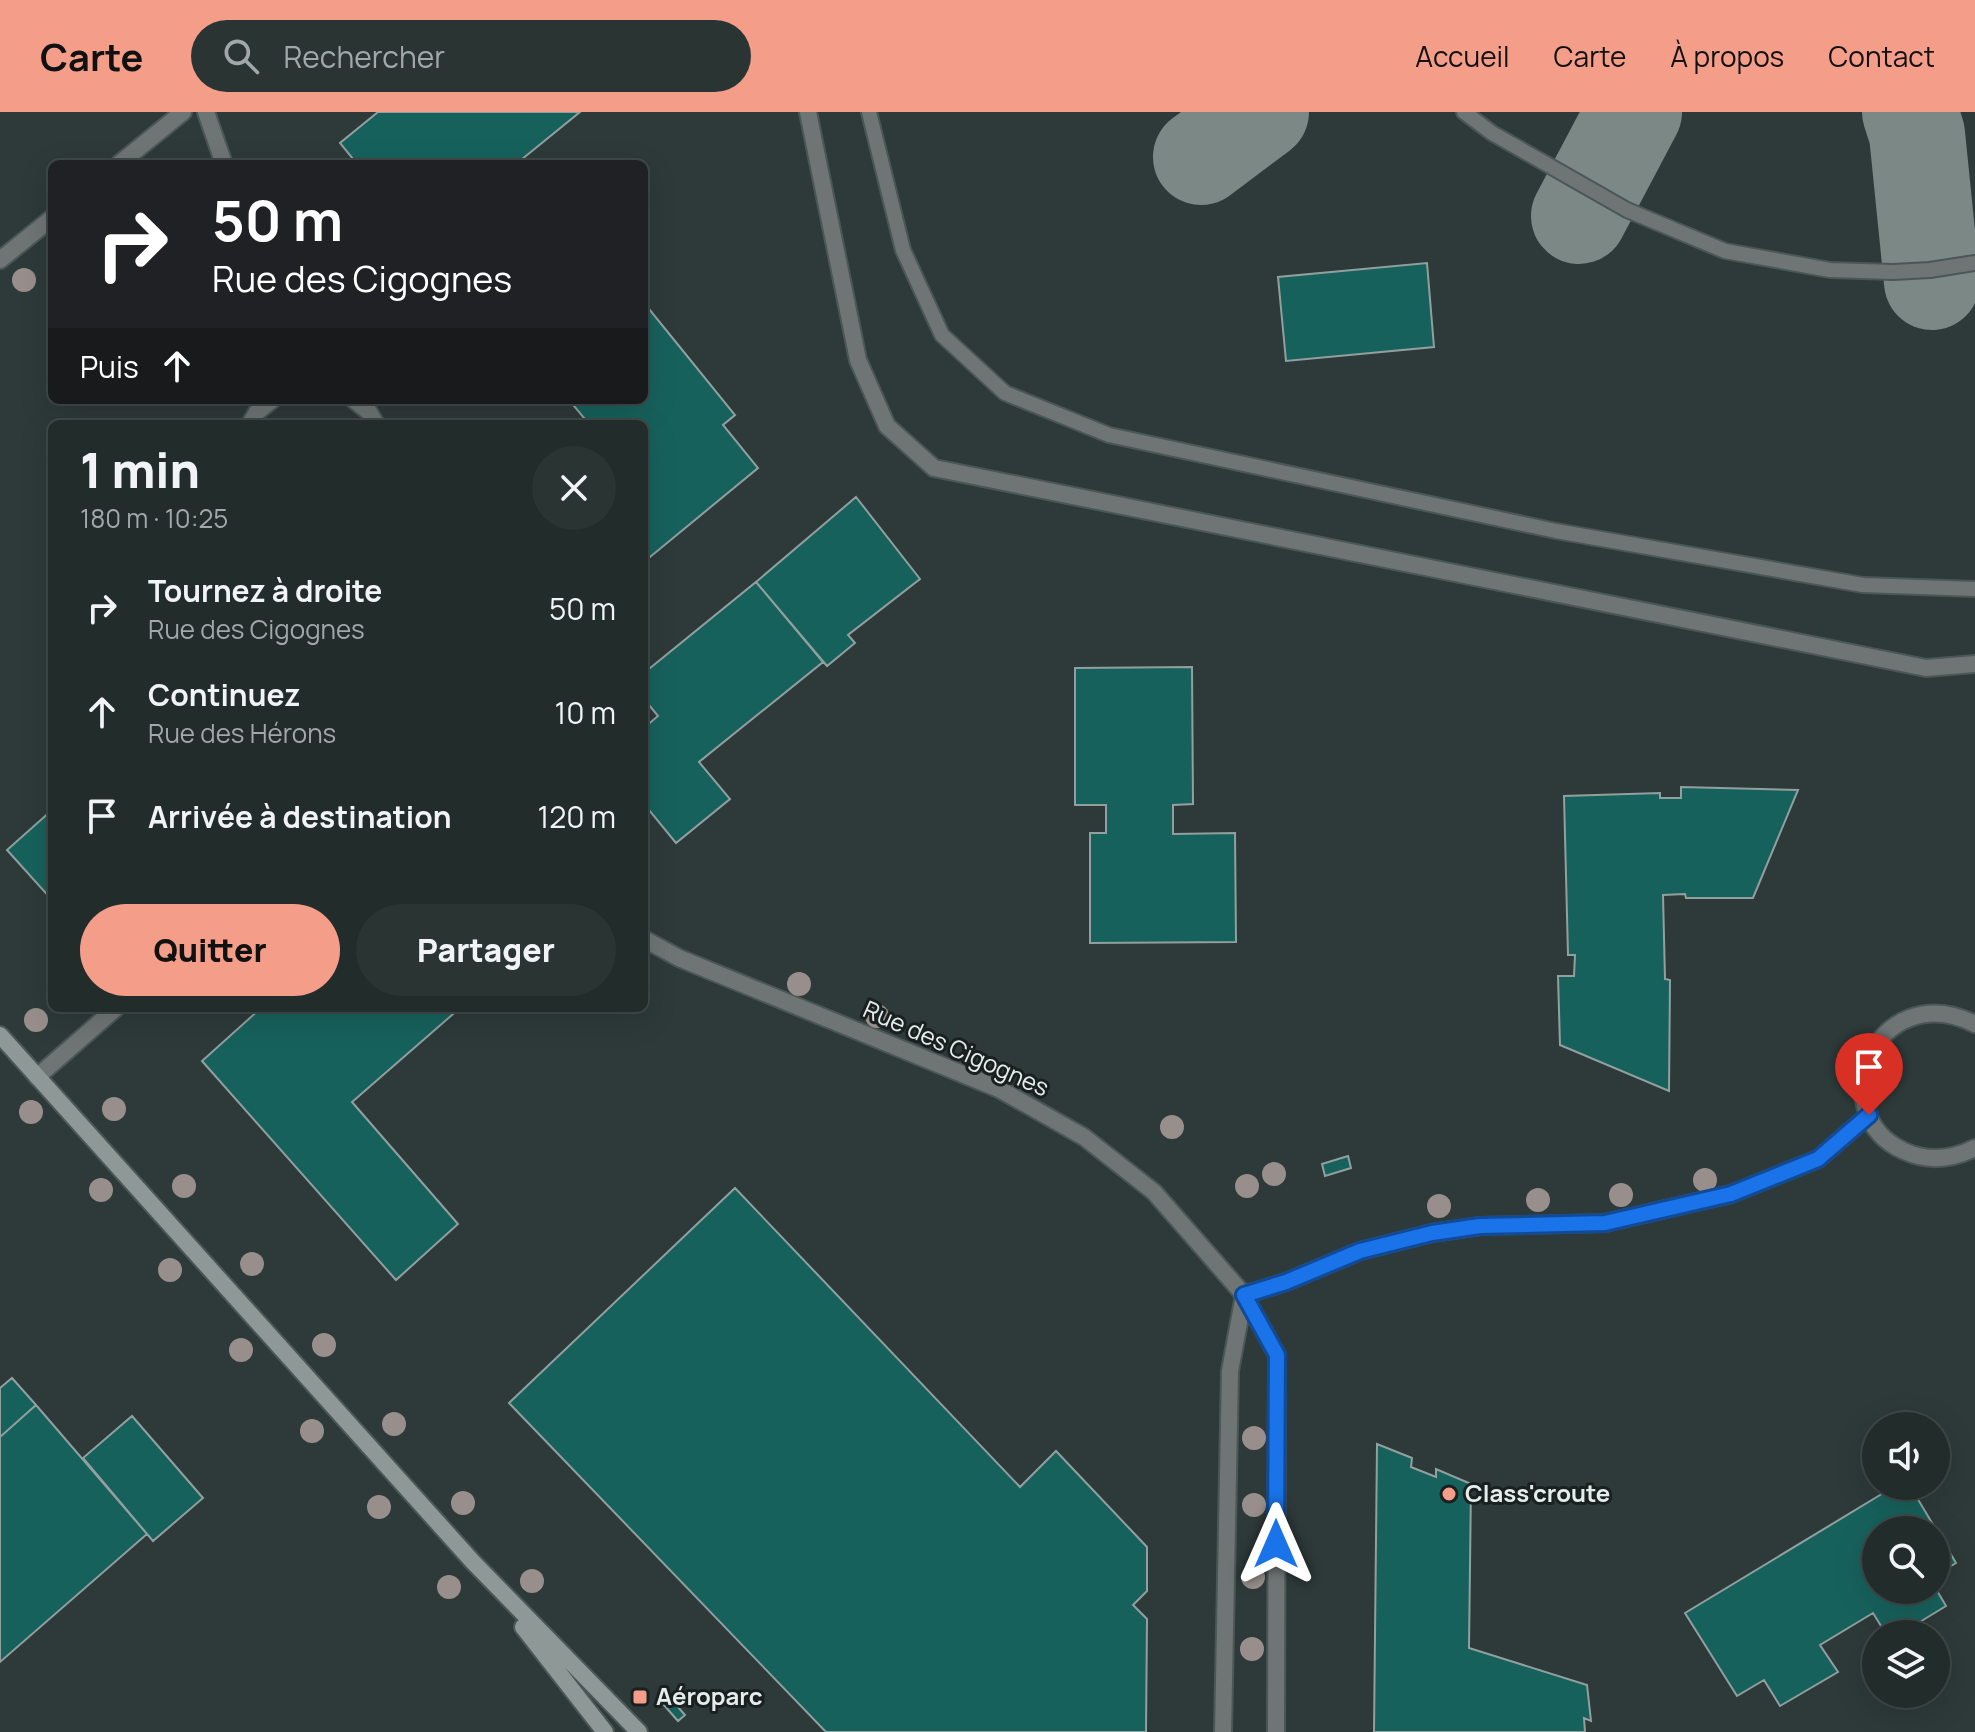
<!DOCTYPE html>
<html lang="fr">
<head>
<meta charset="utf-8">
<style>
	:root { --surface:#222c2b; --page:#2a3433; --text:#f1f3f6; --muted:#a2a7a9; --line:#3f4847; --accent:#f49e8a }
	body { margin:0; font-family:Manrope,sans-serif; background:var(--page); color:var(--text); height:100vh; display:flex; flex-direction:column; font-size:30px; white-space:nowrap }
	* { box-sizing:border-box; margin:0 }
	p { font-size:26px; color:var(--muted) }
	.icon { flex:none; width:44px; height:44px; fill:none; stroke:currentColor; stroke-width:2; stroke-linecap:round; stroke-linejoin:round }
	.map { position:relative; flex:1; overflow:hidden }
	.sheet { position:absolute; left:48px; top:308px; width:600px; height:592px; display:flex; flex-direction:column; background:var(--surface); border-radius:12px; box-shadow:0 8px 32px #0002,0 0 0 2px var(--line) }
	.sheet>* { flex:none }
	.hud { position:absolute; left:48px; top:48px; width:600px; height:244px; border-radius:12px; box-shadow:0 8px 32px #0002,0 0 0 2px var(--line); background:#202124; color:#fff; overflow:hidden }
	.fabs { position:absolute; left:1862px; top:1300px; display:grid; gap:16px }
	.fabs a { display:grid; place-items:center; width:88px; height:88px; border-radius:50%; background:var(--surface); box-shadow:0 8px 32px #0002,0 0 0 2px var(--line); font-size:40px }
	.pin { position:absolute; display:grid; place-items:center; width:68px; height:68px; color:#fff; margin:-82px -34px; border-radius:50% 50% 50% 0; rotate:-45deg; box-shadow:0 0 8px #0007 }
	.pin .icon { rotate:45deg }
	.me { position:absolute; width:88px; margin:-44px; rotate:0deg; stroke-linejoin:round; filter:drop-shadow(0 0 6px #0008) }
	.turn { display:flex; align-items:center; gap:28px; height:168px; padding:0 32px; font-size:36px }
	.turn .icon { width:104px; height:104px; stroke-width:2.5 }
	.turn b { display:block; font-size:56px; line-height:68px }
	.then { display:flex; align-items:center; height:76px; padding:0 32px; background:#0003; gap:16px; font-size:30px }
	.round { display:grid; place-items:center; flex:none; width:84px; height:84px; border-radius:42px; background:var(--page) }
	.headline { display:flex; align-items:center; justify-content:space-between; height:136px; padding:0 32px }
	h1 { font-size:48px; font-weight:800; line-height:60px }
	.button { display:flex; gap:16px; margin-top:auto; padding:16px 32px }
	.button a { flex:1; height:92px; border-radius:48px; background:var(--accent); color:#111; font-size:32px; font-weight:800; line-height:92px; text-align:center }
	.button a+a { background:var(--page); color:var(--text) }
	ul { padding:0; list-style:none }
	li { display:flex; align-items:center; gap:24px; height:104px; padding:0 32px }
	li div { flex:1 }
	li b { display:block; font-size:30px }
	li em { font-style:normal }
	header { display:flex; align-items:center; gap:48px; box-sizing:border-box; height:112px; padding:0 40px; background:var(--accent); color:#111 }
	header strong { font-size:38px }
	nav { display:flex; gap:44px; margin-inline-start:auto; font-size:28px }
	.search { width:560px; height:72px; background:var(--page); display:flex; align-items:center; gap:20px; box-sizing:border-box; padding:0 28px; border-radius:44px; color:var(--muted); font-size:30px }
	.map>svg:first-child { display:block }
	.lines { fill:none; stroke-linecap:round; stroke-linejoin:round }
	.taxiway { stroke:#7c8886; stroke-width:96 }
	.building { fill:#17615c; stroke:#91a09e; stroke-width:2 }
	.service-casing { stroke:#4a5756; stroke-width:18 }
	.minor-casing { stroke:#4a5756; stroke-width:20 }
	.secondary-casing { stroke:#4a5756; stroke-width:20 }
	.service { stroke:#6f7574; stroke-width:14 }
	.minor { stroke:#6f7574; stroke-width:16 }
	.secondary { stroke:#8e9897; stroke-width:16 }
	.tree { fill:#988f8c }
	.route-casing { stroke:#114b97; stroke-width:20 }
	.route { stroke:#1a73e8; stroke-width:14 }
	.poi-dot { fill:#f49e8a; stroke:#1a201f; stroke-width:3 }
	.labels { text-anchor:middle; stroke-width:6; stroke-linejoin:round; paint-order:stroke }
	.street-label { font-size:24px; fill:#e5edec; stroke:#1a201f }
	.poi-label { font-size:24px; font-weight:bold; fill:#e5edec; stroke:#1a201f; text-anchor:start }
</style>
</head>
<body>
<header>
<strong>Carte</strong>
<div class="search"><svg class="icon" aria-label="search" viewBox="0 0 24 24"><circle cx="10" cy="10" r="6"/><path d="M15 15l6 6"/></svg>Rechercher</div>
<nav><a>Accueil</a><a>Carte</a><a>À propos</a><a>Contact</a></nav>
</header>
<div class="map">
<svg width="1975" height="1620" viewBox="0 0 1975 1620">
	<rect width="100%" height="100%" fill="#2d3a39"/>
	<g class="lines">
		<path class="taxiway" d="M1910 0 1917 22 1932 170
			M1201 45 1261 0
			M1579 104 1634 0"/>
	</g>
	<path class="building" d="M378 0H580L516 52H357L340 31Z
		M1427 151 1434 235 1286 249 1278 165Z
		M645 192 735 303 723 313 758 356 644 450V312H589L569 288H644Z
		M856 385 920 467 848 523 855 531 827 554 756 470Z
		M756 470 823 550 699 650 730 687 676 731 644 692V616L658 604 644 587V561Z
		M1192 555 1193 692 1173 693V722L1235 721 1236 830 1090 831V721H1106V693H1075V556Z
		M1681 675 1798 678 1753 786H1686L1685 782 1663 783 1665 867 1670 868 1669 979 1560 933 1558 864H1574L1575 843H1568L1564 684 1660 681V686H1681Z
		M52 698V788L7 738Z
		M261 896H460L352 990 458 1112 396 1168 202 949Z
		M1348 1044 1351 1056 1325 1064 1322 1052Z
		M735 1076 1020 1375 1056 1339 1147 1435V1479L1133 1493 1147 1507 1146 1620H826L509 1291Z
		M12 1266 36 1293 0 1325V1276Z
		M36 1293 147 1422 0 1550V1325Z
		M132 1304 203 1386 153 1429 83 1346Z
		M1377 1332 1412 1346 1411 1355 1436 1365V1357L1471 1372 1469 1536 1587 1573 1591 1609 1584 1606 1585 1620H1374Z
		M1895 1374H1910L1956 1451 1936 1463V1418H1876V1478L1936 1477 1946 1494 1900 1522H1886L1873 1501 1820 1533 1838 1560 1780 1594 1764 1568 1737 1584 1685 1501Z
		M670 1586 685 1603 678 1609 663 1592Z"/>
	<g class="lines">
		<g class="service-casing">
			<path id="service" d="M869 0 903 138 942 223 1005 281 1109 323 1556 419 1863 473 1975 477
				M1464 0 1492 21 1627 98 1725 139 1830 158 1893 160 1930 158 1975 151"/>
		</g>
		<g class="minor-casing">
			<path id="minor" d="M206 0 224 52
				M808 0 858 248 887 314 934 356 1926 556 1975 552
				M119 52 183 0
				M0 148 52 106
				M354 288 369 300 376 312
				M250 312 257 300 272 288
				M644 827 679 846 999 977 1084 1025 1154 1080 1244 1183 1286 1170 1360 1139 1432 1121 1480 1114 1605 1111 1731 1082 1818 1047 1869 1003
				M1975 912C1876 863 1820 1001 1904 1039 1928 1050 1951 1048 1975 1036
				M37 965 116 896
				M1244 1183 1277 1243 1276 1620
				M1223 1620 1230 1259 1244 1183"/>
		</g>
		<g class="secondary-casing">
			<path id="secondary" d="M0 923 473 1450 639 1620
				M523 1515 605 1620"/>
		</g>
		<use href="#service" class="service"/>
		<use href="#minor" class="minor"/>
		<use href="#secondary" class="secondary"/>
	</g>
	<g class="tree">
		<circle cx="24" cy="168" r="12"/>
		<circle cx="799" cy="872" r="12"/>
		<circle cx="877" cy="904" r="12"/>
		<circle cx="36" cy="908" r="12"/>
		<circle cx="114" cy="997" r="12"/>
		<circle cx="31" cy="1000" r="12"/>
		<circle cx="1172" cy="1015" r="12"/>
		<circle cx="1274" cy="1062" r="12"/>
		<circle cx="1705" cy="1068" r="12"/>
		<circle cx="184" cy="1074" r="12"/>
		<circle cx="1247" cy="1074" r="12"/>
		<circle cx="101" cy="1078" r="12"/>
		<circle cx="1621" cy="1083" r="12"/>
		<circle cx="1538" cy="1088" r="12"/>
		<circle cx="1439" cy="1094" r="12"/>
		<circle cx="252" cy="1152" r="12"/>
		<circle cx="170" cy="1158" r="12"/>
		<circle cx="324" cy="1233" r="12"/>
		<circle cx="241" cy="1238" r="12"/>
		<circle cx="394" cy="1312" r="12"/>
		<circle cx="312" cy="1319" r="12"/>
		<circle cx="1254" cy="1326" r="12"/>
		<circle cx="463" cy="1391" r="12"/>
		<circle cx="1254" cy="1393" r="12"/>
		<circle cx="379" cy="1395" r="12"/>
		<circle cx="1253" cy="1465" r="12"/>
		<circle cx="532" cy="1469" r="12"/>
		<circle cx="449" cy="1475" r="12"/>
		<circle cx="1252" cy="1537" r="12"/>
	</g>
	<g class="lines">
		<g class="route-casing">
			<path id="route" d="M1276 1432 1277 1243 1244 1183 1286 1170 1360 1139 1432 1121 1480 1114 1605 1111 1731 1082 1818 1047 1869 1003"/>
		</g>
		<use href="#route" class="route"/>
	</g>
	<g class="poi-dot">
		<circle cx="1449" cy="1382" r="8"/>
		<rect x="632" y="1577" width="16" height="16" rx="4"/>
	</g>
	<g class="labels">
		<g class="street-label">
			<text transform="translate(956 937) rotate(24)" y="8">Rue des Cigognes</text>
		</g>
		<g class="poi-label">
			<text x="1465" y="1390">Class'croute</text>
			<text x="656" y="1593">Aéroparc</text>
		</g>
	</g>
</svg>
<div class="fabs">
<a><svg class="icon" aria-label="sound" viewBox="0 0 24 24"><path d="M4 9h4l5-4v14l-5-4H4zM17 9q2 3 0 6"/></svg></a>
<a><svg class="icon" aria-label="search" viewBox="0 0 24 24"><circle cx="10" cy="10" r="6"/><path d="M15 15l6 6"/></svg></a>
<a><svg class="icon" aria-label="layers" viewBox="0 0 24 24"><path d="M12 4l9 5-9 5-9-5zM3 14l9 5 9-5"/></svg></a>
</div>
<div class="pin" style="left:1869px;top:1003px;background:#d93025"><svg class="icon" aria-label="arrive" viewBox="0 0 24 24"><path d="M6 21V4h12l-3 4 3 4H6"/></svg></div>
<svg class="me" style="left:1276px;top:1432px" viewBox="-20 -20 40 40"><path d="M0-17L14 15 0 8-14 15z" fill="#1a73e8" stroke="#fff" stroke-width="4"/></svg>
<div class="hud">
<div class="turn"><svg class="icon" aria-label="right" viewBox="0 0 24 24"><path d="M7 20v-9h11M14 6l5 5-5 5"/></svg><div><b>50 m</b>Rue des Cigognes</div></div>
<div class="then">Puis<svg class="icon" aria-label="ahead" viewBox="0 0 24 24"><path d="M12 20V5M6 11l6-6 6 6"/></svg></div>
</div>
<section class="sheet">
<div class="headline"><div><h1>1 min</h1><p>180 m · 10:25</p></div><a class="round"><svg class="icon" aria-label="close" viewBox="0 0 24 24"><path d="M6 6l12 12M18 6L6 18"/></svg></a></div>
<ul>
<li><svg class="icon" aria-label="right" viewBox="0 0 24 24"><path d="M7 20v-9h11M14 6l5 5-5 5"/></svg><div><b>Tournez à droite</b><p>Rue des Cigognes</p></div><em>50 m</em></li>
<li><svg class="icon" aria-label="ahead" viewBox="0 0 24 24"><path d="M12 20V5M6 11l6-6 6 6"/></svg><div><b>Continuez</b><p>Rue des Hérons</p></div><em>10 m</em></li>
<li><svg class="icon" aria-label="arrive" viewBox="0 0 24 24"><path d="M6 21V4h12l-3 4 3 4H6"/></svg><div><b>Arrivée à destination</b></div><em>120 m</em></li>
</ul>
<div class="button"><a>Quitter</a><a>Partager</a></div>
</section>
</div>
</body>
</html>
